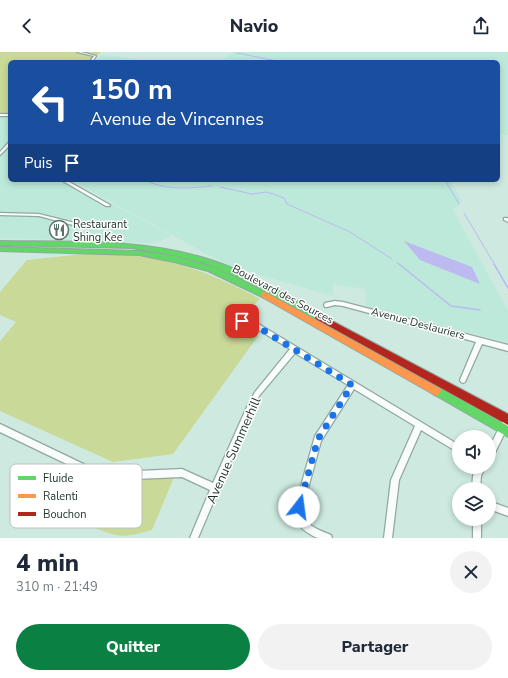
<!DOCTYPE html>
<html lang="fr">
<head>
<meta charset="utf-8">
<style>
	:root { --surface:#fff; --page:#f2f2f3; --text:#1f2937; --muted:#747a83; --accent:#0b8043 }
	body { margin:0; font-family:"Nunito Sans",sans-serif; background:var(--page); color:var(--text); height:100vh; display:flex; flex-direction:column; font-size:15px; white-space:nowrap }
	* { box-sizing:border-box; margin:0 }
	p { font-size:13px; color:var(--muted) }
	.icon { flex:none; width:22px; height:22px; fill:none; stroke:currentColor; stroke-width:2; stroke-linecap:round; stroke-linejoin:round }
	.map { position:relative; height:486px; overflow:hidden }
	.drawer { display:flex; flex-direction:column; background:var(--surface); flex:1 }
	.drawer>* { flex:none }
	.hud { position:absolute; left:8px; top:8px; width:492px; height:122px; border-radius:6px; box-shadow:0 2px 6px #0003; background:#1a4fa0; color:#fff; overflow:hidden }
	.fabs { position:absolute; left:452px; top:378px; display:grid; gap:8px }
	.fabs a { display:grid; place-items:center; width:44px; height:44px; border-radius:50%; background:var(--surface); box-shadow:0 2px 6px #0003; font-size:20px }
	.pin { position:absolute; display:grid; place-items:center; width:34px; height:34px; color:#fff; margin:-17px; border-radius:8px; box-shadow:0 2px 6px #0006 }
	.me { position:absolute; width:44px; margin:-22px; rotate:15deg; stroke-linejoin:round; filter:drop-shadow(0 0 3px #0008) }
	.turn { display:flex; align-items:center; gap:14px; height:84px; padding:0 16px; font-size:18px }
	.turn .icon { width:52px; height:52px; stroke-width:2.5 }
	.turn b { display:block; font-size:28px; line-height:34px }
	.then { display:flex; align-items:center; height:38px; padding:0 16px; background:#0003; gap:8px; font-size:15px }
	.round { display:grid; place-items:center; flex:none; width:42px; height:42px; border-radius:21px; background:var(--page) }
	.headline { display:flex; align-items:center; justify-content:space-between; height:68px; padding:0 16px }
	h1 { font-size:24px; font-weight:800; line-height:30px }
	.button { display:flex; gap:8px; margin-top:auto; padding:8px 16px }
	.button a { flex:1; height:46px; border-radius:24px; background:var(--accent); color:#fff; font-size:16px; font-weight:800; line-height:46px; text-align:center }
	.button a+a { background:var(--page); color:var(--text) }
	header { display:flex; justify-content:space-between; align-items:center; height:52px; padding:0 16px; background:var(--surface); font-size:18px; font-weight:800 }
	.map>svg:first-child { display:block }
	.built { fill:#bce9da }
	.green { fill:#c9d998 }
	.water { fill:#bcbaf0 }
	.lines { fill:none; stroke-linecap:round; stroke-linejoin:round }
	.stream-far1 { stroke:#bcbaf0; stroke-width:1 }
	.stream { stroke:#bcbaf0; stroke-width:1.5 }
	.street-casing { stroke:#92a7a0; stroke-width:2.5 }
	.fast-casing { stroke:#92a7a0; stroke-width:2 }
	.slow-casing { stroke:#92a7a0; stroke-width:2 }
	.jam-casing { stroke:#92a7a0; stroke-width:2 }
	.street { fill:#f8fcfa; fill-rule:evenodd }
	.fast { fill:#63d668; fill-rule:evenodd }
	.slow { fill:#ff974d; fill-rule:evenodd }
	.jam { fill:#b3261e; fill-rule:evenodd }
	.route { stroke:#1a73e8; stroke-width:7; stroke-dasharray:0 12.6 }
	.labels { text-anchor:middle; stroke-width:3; stroke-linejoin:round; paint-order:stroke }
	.poi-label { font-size:11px; fill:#1d312a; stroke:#fff; text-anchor:start }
	.street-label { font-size:11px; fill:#1d312a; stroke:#fff }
	.near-street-label { font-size:13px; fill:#1d312a; stroke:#fff }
	.key { fill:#fff; stroke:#bbc1bf; stroke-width:1 }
	.key-label { font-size:11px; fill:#1d312a }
</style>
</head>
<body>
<header><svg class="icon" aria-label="back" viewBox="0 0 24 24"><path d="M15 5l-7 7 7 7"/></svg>Navio<svg class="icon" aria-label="share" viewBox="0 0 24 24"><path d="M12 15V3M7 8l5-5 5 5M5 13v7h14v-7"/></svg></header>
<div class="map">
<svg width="508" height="486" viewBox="0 0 508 486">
	<rect width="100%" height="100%" fill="#cde9e0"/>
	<path class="built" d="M234 0H508V83L498 82V10H218Z
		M104 3 143 8 155 10H94L100 4Z
		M0 64H10V87L5 93 10 95V128H68L172 184 155 191 0 186Z
		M71 128H450L462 149 453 158 508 259V291L366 254 365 237 333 232V244L229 214Z"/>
	<path class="green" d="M0 0H101L88 10H10V62H0Z
		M83 202C104 202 125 202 146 205 187 212 224 227 260 247L237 269 258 284 173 402 113 410 0 359V289L16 270 0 263V240L27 208Z
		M174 425 152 478C122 486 120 486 92 475L115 429Z"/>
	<path class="water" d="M404 189 472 215 480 232 420 208Z"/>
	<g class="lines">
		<path class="stream-far1" d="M237 1 282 10
			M145 128C166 139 190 136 212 134
			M445 128 459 152
			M220 135 252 142 267 140 284 146 287 152 350 180 392 207
			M464 161 495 213
			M397 211 400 213"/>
		<path class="stream" d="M399 212 451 254 480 258
			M494 212 508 236"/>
		<g class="street-casing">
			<path id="street" d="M77 0H81L96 4 92 10H90L94 4Z
				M0 62H10V64H0Z
				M9 90H10V93L0 103V100Z
				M61 128H66L110 153V154H106Z
				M0 161 39 162 75 171V172L73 173 39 164 0 163Z
				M504 166H508V170L504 168Z
				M335 249 343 250 508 293V299L482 292 465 330 463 331 461 330 460 328 476 290 343 254 335 253 327 255H325L324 253 325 251Z
				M240 267H242L252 268 459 393V401L421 378 399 428 392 486H384L391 428 415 374 354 337 321 389 303 455C303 458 303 462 304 465 308 475 322 479 331 483L332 486C328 486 323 486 319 486 316 486 313 484 310 482 299 476 294 467 295 455L315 384 348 333 295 301 259 344 251 361 198 486H190L210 438 182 425 113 428 98 427 0 380V372L98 419 113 420 182 417 213 431 246 357 255 340 290 297 249 272 240 271 239 269Z
				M508 363V374L492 407 489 408V396L505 364Z
				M477 415H485L481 424 480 437H472L473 424Z
				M489 449 508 456V464L489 457Z
				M473 467H481V486H473Z"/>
		</g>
		<g class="fast-casing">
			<path id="fast" d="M0 189C70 190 143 186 211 208 248 220 287 244 322 263L323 265 322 267H316L252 232 207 212 173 203 132 196 0 193Z
				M0 195 139 199 174 204 213 215 268 241 269 243 265 246 262 245 208 219 174 210 139 203 0 199Z
				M436 334 508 374V385L433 342 431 339 433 336Z"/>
		</g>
		<g class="slow-casing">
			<path id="slow" d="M265 240 439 336 441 339 439 342 436 344 433 342 262 245 261 243 262 241Z"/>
		</g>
		<g class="jam-casing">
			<path id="jam" d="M319 262 508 362V373L316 267 315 265 316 263Z"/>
		</g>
		<use href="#street" class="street"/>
		<use href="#fast" class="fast"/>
		<use href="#slow" class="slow"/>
		<use href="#jam" class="jam"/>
	</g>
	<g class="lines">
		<path class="route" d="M242 269 250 270 352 333 318 387 299 455"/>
	</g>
	<defs>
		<g id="restaurant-ring" transform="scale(1)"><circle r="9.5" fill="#fff" stroke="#5b716a" stroke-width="1.5"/><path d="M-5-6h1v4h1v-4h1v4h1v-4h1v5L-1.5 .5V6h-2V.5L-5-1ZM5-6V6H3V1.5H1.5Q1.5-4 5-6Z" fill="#5b716a"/></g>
	</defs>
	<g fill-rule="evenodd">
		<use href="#restaurant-ring" x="59" y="178"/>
	</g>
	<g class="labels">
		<g class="poi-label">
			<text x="73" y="176">Restaurant<tspan x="73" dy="13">Shing Kee</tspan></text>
		</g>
		<g class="street-label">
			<text transform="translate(283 242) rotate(28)" y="4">Boulevard des Sources</text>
			<text transform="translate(418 271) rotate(15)" y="4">Avenue Deslauriers</text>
		</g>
		<g class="near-street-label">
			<text transform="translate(233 398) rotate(-66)" y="5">Avenue Summerhill</text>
		</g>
	</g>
	<rect x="10" y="412" width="132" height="64" rx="6" class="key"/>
	<rect x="18" y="424" width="18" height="4" fill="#63d668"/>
	<rect x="18" y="442" width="18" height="4" fill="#ff974d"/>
	<rect x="18" y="460" width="18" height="4" fill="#b3261e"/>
	<g class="key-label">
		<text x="43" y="430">Fluide</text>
		<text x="43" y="448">Ralenti</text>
		<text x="43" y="466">Bouchon</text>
	</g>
</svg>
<div class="fabs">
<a><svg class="icon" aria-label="sound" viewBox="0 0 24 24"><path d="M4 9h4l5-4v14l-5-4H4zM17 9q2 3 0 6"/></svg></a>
<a><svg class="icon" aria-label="layers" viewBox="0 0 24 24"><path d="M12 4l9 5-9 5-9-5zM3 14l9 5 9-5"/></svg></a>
</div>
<div class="pin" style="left:242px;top:269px;background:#d93025"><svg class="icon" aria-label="arrive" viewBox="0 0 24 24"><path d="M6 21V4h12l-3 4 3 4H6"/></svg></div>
<svg class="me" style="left:299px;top:455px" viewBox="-20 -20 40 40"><circle r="19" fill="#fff"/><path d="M0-13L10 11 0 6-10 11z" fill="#1a73e8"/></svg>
<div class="hud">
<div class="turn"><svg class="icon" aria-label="left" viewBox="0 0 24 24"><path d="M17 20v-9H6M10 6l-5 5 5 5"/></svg><div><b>150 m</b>Avenue de Vincennes</div></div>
<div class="then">Puis<svg class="icon" aria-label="arrive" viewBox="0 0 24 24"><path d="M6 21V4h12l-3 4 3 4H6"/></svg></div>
</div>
</div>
<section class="drawer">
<div class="headline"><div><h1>4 min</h1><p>310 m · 21:49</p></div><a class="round"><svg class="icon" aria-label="close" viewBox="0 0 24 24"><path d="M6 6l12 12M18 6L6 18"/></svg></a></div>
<div class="button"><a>Quitter</a><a>Partager</a></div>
</section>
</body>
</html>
